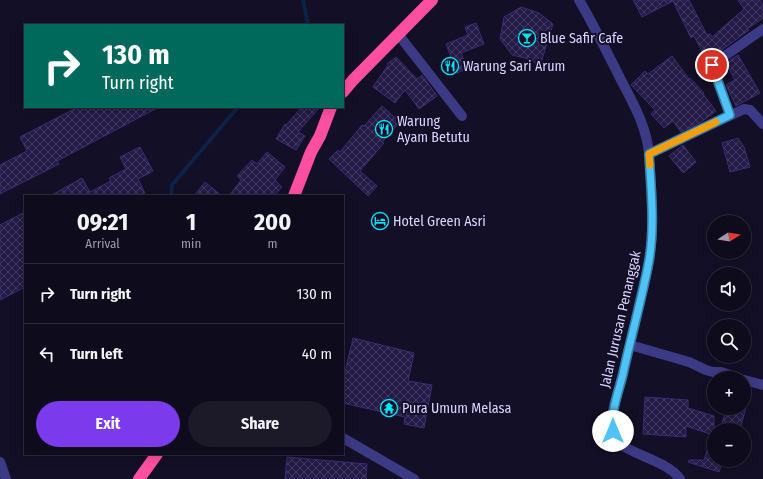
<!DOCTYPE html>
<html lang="en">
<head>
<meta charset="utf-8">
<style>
	:root { --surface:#0e0b1c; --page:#1c1929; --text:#f1f3f6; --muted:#9b9ba3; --line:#2e2b3b; --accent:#7c3aed }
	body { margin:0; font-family:"Fira Sans Condensed",sans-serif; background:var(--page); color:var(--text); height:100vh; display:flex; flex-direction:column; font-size:15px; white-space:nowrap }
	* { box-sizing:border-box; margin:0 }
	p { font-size:13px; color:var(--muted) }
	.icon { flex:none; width:22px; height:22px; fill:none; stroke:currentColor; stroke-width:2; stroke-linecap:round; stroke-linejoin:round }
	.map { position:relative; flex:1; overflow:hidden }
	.side { position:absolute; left:24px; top:195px; width:320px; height:260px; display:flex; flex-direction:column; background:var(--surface); border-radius:0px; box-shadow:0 2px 10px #0003,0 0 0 1px var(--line) }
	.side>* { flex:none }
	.banner { position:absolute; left:24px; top:24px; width:320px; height:84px; border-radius:0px; box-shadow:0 2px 10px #0003,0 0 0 1px var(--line); background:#00695c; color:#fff; overflow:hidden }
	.needle { width:26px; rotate:78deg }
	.fabs { position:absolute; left:707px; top:215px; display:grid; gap:8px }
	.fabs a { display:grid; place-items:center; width:44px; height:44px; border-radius:50%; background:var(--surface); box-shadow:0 2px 10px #0003,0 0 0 1px var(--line); font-size:20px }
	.pin { position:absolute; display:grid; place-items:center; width:34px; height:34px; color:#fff; margin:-17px; border:2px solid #fff; border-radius:50%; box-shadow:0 1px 4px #0007 }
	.me { position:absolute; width:44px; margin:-22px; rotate:0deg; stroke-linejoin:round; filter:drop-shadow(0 0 3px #0008) }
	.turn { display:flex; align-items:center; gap:14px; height:84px; padding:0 12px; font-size:18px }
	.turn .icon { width:52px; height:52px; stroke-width:2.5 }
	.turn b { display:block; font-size:28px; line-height:34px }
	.eta { display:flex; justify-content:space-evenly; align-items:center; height:68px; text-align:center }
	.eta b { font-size:24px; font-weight:700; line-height:28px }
	.primary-button { display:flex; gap:8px; margin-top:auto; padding:8px 12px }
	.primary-button a { flex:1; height:46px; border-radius:24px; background:var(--accent); color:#fff; font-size:16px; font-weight:700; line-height:46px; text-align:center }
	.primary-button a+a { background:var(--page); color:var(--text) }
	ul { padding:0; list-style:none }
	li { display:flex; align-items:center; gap:12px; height:60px; padding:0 12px; border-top:1px solid var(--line) }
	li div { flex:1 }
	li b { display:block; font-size:15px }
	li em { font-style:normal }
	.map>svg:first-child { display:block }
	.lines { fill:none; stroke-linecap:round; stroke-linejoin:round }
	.stream { stroke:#0c2248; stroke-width:4 }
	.building { fill:url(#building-cross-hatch); stroke:#3b2d73 }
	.minor { stroke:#3d3a85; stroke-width:10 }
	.highway { stroke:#ff4fa3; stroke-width:12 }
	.route-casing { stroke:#337fa1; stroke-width:10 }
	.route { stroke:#4fc3f7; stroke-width:7 }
	.slow { stroke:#f59e0b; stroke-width:7 }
	.labels { text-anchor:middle; stroke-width:4; stroke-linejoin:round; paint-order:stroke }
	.poi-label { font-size:14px; fill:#d9d4ff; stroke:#130f26; text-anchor:start }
	.street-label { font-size:14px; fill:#d9d4ff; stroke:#130f26 }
</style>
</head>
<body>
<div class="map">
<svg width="763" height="479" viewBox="0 0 763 479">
	<defs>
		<pattern id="building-cross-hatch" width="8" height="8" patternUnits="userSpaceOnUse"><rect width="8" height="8" fill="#241b47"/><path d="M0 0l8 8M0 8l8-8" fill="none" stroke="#433b63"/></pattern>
	</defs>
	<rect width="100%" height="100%" fill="#130f26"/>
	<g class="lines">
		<path class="stream" d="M303 0 308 25
			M171 196 172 185 238 107"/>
	</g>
	<path class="building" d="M633 0H689L707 35 710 34 712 37 744 9 738 0H760L763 5V18L747 29 749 30 745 33 719 52 706 59 694 36 691 38 673 1 642 17Z
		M521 7 539 13 553 24 539 69 533 60 512 55 500 39 504 17Z
		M476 23 484 44 461 53 467 69 457 73 446 44 468 35 465 27Z
		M738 55 760 93 736 106 726 85 735 80 726 63Z
		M672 56 689 79 690 78 704 93 703 94 716 111 700 123 681 132 673 121 664 128 651 114 655 110 631 85 645 71 648 74Z
		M396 57 417 79 422 75 437 96 419 109 405 90 395 103 373 87 388 65 387 64Z
		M382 106 400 122 382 142 384 143 360 171 377 186 368 196 329 159 338 150 340 152 362 125 364 126Z
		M78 107H159L57 161 59 164 0 194V165L27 151 20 137Z
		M302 107H320L298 132 305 136 296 150 276 139 285 124 286 125Z
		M738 138 744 147 750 167 730 172 722 143Z
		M683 145 696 162 683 173 669 156Z
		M140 147 153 171 138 179 145 193 138 196H50L82 178 90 192 111 181 109 178 126 169 120 157Z
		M267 152 285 167 275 180 282 187 274 196H229L241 180 237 176 252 160 257 164Z
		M205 182 222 196H194Z
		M25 212V287L0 300V225Z
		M353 338 414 353 408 381 432 385 424 428 404 424 405 417 343 403V380Z
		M645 397 688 400V408L714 416V460H723L719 472 688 462 689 460H704L712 435H713L686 426V437L643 434Z
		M727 408H746L740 429 722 423Z
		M287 457 367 464 366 479H285Z"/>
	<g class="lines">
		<path class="minor" d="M579 0 587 14C599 36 610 58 621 80 633 103 647 127 649 154 651 189 655 225 649 260 647 274 643 287 640 301 634 328 628 354 621 381 617 398 607 419 614 437 621 453 667 459 680 479
			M398 34 462 116
			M730 115 712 65 763 29
			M649 154 744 109 750 110 763 124
			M630 345 689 362 706 370 713 372H721L739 378
			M744 380 763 385
			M343 438 414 479
			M0 462 6 479"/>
		<path class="highway" d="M343 92 353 80 432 0
			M294 196 311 152 320 136 331 107
			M139 479 157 454"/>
	</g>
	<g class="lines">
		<g class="route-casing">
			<path id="route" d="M613 431C611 410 618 394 623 374 631 336 642 299 649 261 655 226 651 189 649 154L730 115 712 65"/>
		</g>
		<use href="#route" class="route"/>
		<path class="slow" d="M650 165 649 154 716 122"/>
	</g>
	<defs>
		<g id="bar-ring" transform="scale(0.9)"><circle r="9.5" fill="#130f26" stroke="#00e5ff" stroke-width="1.5"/><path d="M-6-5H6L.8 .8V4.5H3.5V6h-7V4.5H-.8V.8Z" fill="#00e5ff"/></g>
		<g id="restaurant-ring" transform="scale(0.9)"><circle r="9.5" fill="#130f26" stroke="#00e5ff" stroke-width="1.5"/><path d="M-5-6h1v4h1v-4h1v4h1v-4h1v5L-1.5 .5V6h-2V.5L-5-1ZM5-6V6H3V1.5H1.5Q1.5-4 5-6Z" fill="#00e5ff"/></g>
		<g id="hotel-ring" transform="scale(0.9)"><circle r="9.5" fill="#130f26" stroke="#00e5ff" stroke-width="1.5"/><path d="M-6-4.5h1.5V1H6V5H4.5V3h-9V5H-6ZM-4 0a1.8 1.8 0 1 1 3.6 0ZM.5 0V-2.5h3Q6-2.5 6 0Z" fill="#00e5ff"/></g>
		<g id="temple-ring" transform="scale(0.9)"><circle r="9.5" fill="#130f26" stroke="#00e5ff" stroke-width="1.5"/><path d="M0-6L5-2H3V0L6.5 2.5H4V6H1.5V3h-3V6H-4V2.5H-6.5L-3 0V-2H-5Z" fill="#00e5ff"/></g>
	</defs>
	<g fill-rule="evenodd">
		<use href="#bar-ring" x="527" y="38"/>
		<use href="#restaurant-ring" x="450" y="66"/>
		<use href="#restaurant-ring" x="384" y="129"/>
		<use href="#hotel-ring" x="380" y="221"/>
		<use href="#temple-ring" x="389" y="408"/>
	</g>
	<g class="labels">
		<g class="poi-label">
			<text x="540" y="43">Blue Safir Cafe</text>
			<text x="463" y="71">Warung Sari Arum</text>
			<text x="397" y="126">Warung<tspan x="397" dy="16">Ayam Betutu</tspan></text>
			<text x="393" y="226">Hotel Green Asri</text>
			<text x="402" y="413">Pura Umum Melasa</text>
		</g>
		<g class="street-label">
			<text transform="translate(620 319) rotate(-77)" y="5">Jalan Jurusan Penanggak</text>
		</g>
	</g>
</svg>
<div class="fabs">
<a><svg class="needle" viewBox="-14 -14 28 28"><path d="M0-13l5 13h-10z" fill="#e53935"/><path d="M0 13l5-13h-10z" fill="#9b9ba3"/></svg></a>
<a><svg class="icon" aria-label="sound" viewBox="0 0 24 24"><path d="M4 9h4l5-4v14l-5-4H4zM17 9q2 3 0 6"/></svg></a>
<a><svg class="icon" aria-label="search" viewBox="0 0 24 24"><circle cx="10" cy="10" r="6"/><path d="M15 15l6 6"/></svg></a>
<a>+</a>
<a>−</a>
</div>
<div class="pin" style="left:712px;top:65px;background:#d93025"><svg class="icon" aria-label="arrive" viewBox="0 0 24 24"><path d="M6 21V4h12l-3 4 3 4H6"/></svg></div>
<svg class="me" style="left:613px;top:431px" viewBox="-20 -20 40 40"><circle r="19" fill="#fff"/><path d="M0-13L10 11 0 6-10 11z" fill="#4fc3f7"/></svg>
<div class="banner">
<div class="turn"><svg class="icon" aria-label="right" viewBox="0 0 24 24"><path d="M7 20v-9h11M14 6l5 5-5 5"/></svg><div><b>130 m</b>Turn right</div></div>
</div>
<section class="side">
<div class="eta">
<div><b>09:21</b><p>Arrival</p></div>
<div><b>1</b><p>min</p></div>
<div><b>200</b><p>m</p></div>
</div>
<ul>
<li><svg class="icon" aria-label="right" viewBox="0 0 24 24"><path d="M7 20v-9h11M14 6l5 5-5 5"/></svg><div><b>Turn right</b></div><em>130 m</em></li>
<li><svg class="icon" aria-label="left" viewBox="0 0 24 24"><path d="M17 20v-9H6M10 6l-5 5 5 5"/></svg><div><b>Turn left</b></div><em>40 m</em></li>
</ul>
<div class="primary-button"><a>Exit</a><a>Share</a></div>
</section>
</div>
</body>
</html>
